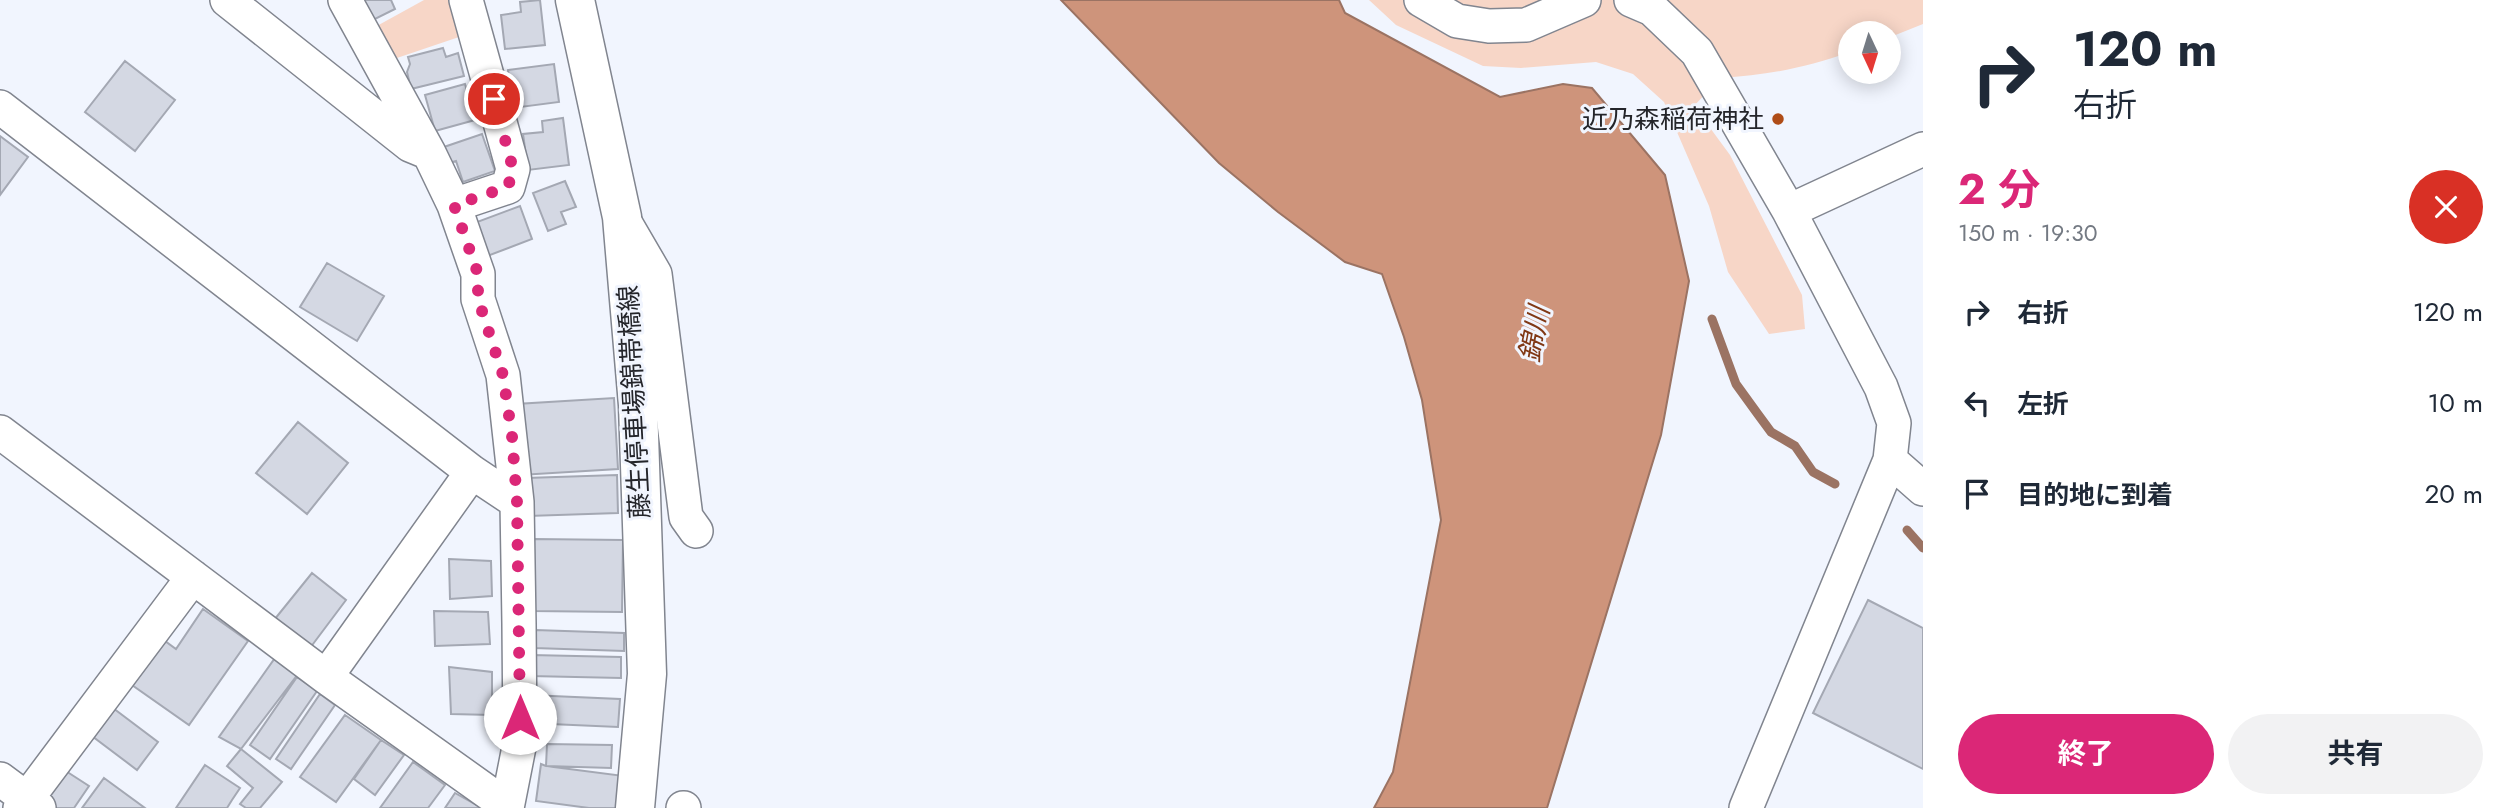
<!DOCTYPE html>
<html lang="ja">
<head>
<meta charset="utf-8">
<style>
	:root { --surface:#fff; --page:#f2f2f3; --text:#1f2937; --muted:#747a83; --accent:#db2777 }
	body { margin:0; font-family:Jost,"Noto Sans JP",sans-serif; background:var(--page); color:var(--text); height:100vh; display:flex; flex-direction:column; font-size:26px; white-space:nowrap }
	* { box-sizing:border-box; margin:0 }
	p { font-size:23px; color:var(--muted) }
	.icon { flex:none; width:38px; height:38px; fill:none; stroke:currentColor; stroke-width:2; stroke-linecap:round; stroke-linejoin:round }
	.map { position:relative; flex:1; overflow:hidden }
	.details { display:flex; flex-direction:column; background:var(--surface); width:595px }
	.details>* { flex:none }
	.hud { background:#fff; color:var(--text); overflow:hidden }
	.needle { width:46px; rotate:176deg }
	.tools { position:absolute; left:1838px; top:21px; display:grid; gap:14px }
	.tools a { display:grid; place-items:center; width:63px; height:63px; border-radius:50%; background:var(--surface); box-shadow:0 4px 18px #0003; font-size:35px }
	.pin { position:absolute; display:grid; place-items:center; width:60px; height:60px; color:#fff; margin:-30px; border:4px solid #fff; border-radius:50%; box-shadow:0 2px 7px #0007 }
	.me { position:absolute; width:77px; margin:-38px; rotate:0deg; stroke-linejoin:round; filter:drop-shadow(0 0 5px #0008) }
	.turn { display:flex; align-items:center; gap:24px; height:147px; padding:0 35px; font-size:32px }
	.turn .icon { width:91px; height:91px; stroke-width:2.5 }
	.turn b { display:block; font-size:49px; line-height:60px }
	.round { display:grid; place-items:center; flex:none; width:74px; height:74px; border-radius:37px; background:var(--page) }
	.summary { display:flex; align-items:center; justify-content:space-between; height:119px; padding:0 35px }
	h1 { font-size:42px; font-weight:700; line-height:52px; color:var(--accent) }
	.cta { display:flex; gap:14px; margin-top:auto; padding:14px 35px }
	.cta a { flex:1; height:80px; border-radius:42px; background:var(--accent); color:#fff; font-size:28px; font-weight:700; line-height:80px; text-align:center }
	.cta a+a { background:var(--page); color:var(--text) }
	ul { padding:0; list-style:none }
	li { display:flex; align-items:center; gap:21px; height:91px; padding:0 35px }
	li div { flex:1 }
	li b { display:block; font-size:26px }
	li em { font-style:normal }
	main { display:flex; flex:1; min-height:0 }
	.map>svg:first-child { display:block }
	.green { fill:#f7d6c7 }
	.water { fill:#ce947b; stroke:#9b7363; stroke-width:2 }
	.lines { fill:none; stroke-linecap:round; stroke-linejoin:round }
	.stream { stroke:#9b7363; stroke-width:9 }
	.building { fill:#d4d8e3; stroke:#a4a8b3; stroke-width:2 }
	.street-casing { stroke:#81858f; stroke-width:36 }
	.secondary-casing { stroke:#81858f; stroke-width:41 }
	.street { stroke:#fff; stroke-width:33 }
	.secondary { stroke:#fff; stroke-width:38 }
	.route { stroke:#db2777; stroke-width:12; stroke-dasharray:0 21.6 }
	.poi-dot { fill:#af4c17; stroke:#f1f5fe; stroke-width:2.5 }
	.labels { text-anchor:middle; stroke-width:6; stroke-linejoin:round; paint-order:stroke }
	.poi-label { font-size:26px; fill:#24252a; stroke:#f1f5fe; text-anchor:end }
	.street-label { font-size:26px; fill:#24252a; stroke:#f1f5fe }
	.water-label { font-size:28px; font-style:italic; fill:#803815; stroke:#f1f5fe }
</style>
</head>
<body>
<main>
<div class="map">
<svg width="1923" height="808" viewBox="0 0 1923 808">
	<rect width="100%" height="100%" fill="#f1f5fe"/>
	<path class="green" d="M424 0H450L462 36 391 60 375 27Z
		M1369 0H1923V24L1888 38V33H1850V52C1805 68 1768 75 1720 78L1694 106 1730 155 1802 295 1805 329 1769 334 1728 272 1709 206 1664 102 1633 74 1596 62 1521 68 1483 66 1396 25Z"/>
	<path class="water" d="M1061 0H1339L1345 13 1500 97 1563 84 1592 88 1665 175 1689 281 1661 435 1547 808H1374L1393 772 1441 520 1422 400 1404 337 1382 274 1345 262 1278 212 1219 163Z"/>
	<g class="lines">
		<path class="stream" d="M1712 319 1736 384 1757 413 1771 432 1795 446 1813 472 1835 484
			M1907 530 1923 548"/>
	</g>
	<path class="building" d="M358 0H391L395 9 369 22Z
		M540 0 545 45 505 49 501 15 521 12 520 2Z
		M443 48 446 57 458 53 464 76 411 89 407 72 410 64 408 57Z
		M125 61 175 100 135 151 85 112Z
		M554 64 559 102 513 108 508 70Z
		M465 84 475 120 435 131 425 95Z
		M563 118 569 165 528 170 523 134 543 132 542 121Z
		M482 134 495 171 463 182 456 161 449 163 444 147Z
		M0 136 28 157 0 195Z
		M565 181 576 207 561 212 566 224 548 231 533 193Z
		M520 206 532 239 482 258 469 225Z
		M327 263 384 296 357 341 300 307Z
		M614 398 618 469 520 475 516 404Z
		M298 422 348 463 307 514 256 473Z
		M617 475 618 513 528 516 526 478Z
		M534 539 623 540 622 612 532 611Z
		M449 559 491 561 492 596 450 599Z
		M312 573 346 600 310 648 270 625Z
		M1868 600 1923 628V769L1813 713Z
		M203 609 248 641 189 725 122 678 154 633 176 649Z
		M434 611 488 612 490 644 435 646Z
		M535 630 624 633V651L534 648Z
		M531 655 621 657V678L530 676Z
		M275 658 298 674 241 749 219 737Z
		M449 667 492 672V715L451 714Z
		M297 677 317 691 270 759 250 745Z
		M320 694 335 705 291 769 276 759Z
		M529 695 620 699 618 727 528 723Z
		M101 699 158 742 137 770 80 727Z
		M345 715 381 740 336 802 300 777Z
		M381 740 404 755 375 795 354 779Z
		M547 744 612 745 611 768 546 766Z
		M241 749 282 782 260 808H246L240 804 253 788 227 766Z
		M413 762 445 785 428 808H380Z
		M55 764 89 786 74 808H41Z
		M541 764 546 766 624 776 619 808H589L536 801Z
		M205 765 240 788 232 800 227 808H176Z
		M104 778 145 808H82Z
		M455 793 482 808H445Z"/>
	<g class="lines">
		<g class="street-casing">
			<path id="street" d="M227 0 410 145 427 152
				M345 0 429 153 454 205 478 274V299L503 375 517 502 519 624 520 742 507 808
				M1421 0 1457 21 1489 26 1526 25 1584 0
				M1631 0 1652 9 1697 52 1789 211 1881 387 1894 423 1890 460 1746 808
				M0 107 472 472 517 502
				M454 205 508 187 513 169 466 0
				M1789 211 1923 149
				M623 219 655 274 686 517 696 531
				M0 432 326 677 507 806
				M1890 460 1923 489
				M326 677 472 472
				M0 779 39 808
				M20 808 193 577
				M683 808H684"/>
		</g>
		<g class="secondary-casing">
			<path id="secondary" d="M575 0 622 217 638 405 647 674 635 808"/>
		</g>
		<use href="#street" class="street"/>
		<use href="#secondary" class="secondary"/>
	</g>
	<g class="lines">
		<path class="route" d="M494 99 513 169 508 187 454 205 478 274V299L503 375 512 436 517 502 520 718"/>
	</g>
	<circle class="poi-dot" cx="1778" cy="119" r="7"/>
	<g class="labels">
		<g class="poi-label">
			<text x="1764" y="128">近乃森稲荷神社</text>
		</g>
		<g class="street-label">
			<text transform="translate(634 402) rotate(-93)" y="9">藤生停車場錦帯橋線</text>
		</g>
		<g class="water-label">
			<text transform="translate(1534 334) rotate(-79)" y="10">錦川</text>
		</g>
	</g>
</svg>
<div class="tools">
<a><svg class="needle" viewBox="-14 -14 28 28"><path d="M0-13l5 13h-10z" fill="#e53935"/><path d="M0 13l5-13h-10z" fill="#747a83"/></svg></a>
</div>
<div class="pin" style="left:494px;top:99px;background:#d93025"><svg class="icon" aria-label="arrive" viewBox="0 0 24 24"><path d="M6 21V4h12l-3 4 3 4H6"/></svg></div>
<svg class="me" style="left:520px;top:718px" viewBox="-20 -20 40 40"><circle r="19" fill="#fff"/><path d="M0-13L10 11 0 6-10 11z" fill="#db2777"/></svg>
</div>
<section class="details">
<div class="hud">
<div class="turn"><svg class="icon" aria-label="right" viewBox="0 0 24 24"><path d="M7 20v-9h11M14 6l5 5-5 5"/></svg><div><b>120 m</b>右折</div></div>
</div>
<div class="summary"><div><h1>2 分</h1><p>150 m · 19:30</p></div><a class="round" style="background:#d93025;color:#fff"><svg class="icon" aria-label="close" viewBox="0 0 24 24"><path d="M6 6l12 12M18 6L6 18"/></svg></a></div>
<ul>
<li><svg class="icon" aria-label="right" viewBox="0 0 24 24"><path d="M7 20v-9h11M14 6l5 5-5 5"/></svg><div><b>右折</b></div><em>120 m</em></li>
<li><svg class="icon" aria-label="left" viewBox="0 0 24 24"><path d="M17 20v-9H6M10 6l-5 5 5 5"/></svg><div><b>左折</b></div><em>10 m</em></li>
<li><svg class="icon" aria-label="arrive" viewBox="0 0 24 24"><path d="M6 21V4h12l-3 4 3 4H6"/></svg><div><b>目的地に到着</b></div><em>20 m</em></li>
</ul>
<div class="cta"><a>終了</a><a>共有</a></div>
</section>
</main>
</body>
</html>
